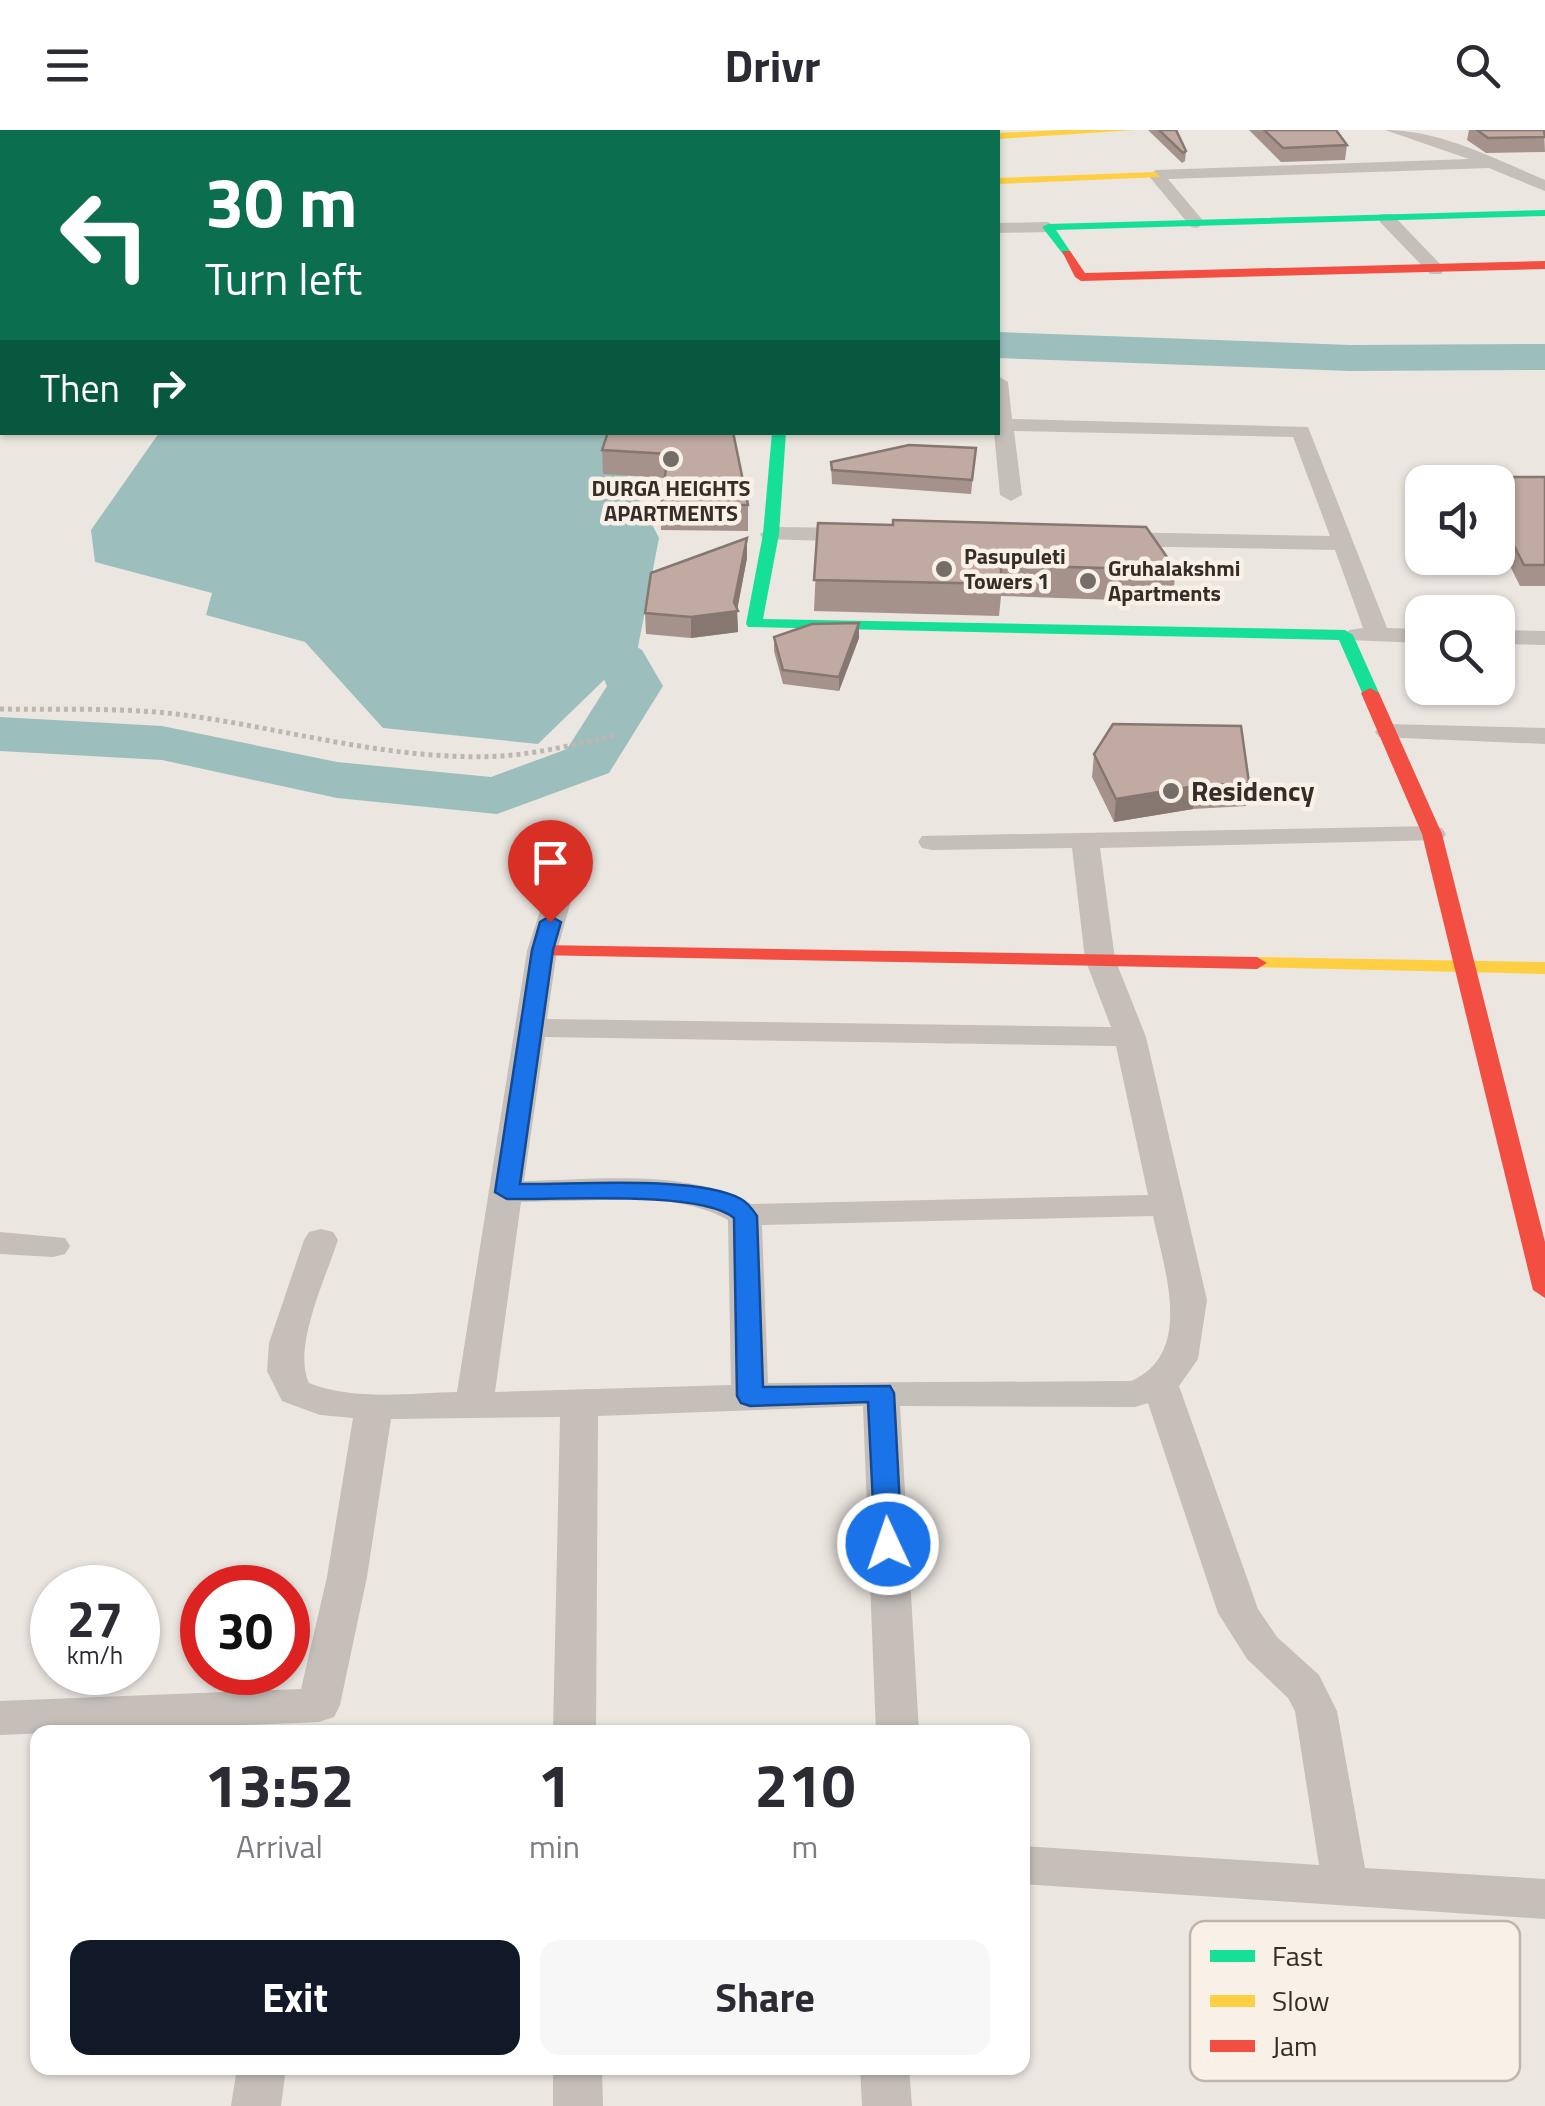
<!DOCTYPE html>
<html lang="en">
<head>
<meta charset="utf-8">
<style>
	:root { --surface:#fff; --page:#f7f7f7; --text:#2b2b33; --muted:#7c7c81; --accent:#111827 }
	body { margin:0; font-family:"Titillium Web",sans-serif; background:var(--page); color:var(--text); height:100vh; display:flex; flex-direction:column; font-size:38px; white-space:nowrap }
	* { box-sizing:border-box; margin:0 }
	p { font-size:32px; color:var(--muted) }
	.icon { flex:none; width:55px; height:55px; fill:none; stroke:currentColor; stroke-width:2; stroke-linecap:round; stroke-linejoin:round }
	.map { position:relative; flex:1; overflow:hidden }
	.drawer { position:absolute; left:30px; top:1595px; width:1000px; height:350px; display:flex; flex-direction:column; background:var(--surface); border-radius:20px; box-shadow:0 2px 8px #0004 }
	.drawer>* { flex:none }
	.guide { position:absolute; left:0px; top:0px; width:1000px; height:305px; box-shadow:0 2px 8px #0004; background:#0b6e4f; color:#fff; overflow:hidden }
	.controls { position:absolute; left:1405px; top:335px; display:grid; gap:20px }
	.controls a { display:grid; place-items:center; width:110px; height:110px; border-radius:20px; background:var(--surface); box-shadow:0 2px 8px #0004; font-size:50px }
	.speed { position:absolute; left:30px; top:1435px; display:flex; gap:20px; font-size:50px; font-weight:700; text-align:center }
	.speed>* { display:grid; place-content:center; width:130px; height:130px; border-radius:50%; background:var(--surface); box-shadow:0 2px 8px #0004; line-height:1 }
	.speed small { font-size:25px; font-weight:400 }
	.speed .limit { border:15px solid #d22; background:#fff; color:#111 }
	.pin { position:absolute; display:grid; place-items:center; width:85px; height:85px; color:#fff; margin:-102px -42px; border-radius:50% 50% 50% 0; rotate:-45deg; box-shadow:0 0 10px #0007 }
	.pin .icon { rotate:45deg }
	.me { position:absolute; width:110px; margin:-55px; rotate:357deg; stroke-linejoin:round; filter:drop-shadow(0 0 8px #0008) }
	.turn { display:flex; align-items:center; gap:35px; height:210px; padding:0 40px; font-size:45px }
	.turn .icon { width:130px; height:130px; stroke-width:2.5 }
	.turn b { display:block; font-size:70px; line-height:85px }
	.then { display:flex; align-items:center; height:95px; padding:0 40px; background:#0003; gap:20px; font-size:38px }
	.eta { display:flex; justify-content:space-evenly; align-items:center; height:170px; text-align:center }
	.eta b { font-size:60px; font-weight:700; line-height:70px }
	.cta { display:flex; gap:20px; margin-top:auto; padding:20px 40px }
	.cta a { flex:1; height:115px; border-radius:20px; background:var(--accent); color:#fff; font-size:40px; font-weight:700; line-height:115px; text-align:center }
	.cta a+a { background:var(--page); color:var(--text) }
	header { display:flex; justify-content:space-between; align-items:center; height:130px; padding:0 40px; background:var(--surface); font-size:45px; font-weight:700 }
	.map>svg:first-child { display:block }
	.water { fill:#9cbebd }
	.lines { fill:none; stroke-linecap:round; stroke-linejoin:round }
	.river { fill:#9cbebd; fill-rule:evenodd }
	.path { stroke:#beb7b1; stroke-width:5; stroke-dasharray:4 4; stroke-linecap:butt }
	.street { fill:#c5beb9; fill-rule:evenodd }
	.fast { fill:#16e098; fill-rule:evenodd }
	.slow { fill:#ffcf43; fill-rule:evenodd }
	.jam { fill:#f24e42; fill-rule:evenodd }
	.wall { fill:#a5928b }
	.shaded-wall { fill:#867771 }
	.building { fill:#c0aaa2; stroke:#867771; stroke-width:2.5 }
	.route { fill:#1a73e8; stroke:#114b97; stroke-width:2.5 }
	.poi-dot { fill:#766d68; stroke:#f9f1e7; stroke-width:4 }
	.labels { text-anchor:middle; stroke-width:9; stroke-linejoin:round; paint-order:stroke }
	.far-poi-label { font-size:22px; font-weight:bold; fill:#362c28; stroke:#f9f1e7; text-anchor:start }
	.poi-label { font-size:28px; font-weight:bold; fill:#362c28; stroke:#f9f1e7; text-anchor:start }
	.key { fill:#f9f1e7; stroke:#beb6ae; stroke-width:2.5 }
	.key-label { font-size:28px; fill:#362c28 }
</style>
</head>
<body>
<header><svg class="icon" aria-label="menu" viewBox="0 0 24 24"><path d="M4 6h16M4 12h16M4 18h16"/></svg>Drivr<svg class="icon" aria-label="search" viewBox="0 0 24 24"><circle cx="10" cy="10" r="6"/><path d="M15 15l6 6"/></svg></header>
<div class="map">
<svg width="1545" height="1976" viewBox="0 0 1545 1976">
	<rect width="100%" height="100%" fill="#ece6e0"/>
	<path class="water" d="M617 302 627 345 659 408 638 517 538 614 383 598 305 512 206 485 212 463 95 432 91 400 159 303Z"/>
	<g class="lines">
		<path class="river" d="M998 202 1350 215 1545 214V240L1350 241 998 228Z
			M541 465 560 470 642 520 663 556 609 643 497 684 337 668 162 630 0 621V587L162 596 337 632 491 647 567 619 607 556 600 541 522 492 515 481 522 470Z"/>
		<path class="path" d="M0 579C61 580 123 577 184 585 289 599 394 632 502 626 541 623 578 614 615 605"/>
		<path class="street" d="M1385 0C1441 0 1495 29 1545 50V61L1489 38 1168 49 1205 93 1197 98 1191 97 1148 45 1156 40 1469 29Z
			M1380 84H1392L1442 136V144H1430L1380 92Z
			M998 93 1048 92 1056 97 1048 102 998 103Z
			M998 246 1008 252 1012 289 1308 297 1387 498 1422 499V513L1349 510 1345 505 1349 500 1363 498 1335 420 1113 416 1102 409 1113 402 1330 406 1293 307 1014 301 1022 365 1011 371 1000 365 994 302H998Z
			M771 397 859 398 870 405 859 412 763 409 760 404Z
			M1498 500 1545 501V515L1498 514Z
			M1388 594 1545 598V614L1379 607 1375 602 1379 597Z
			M1432 696 1442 698 1446 704 1442 710 1100 718 1115 829 1146 907 1207 1170 1198 1229 1179 1256 1258 1479 1277 1507 1319 1545 1337 1581 1365 1738 1545 1749V1789L1022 1754V1716L1319 1735 1295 1581 1288 1568 1247 1529 1218 1483 1148 1273 1135 1277 900 1276 919 1602H876L863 1276 598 1286 596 1602H553L560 1287 391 1289 367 1447 340 1575 334 1587 319 1592 0 1605V1571L301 1559 327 1447 353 1288 320 1285 282 1271 267 1241 269 1213 304 1110 309 1102 321 1099 333 1102 338 1110C326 1147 292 1218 309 1253 354 1271 411 1263 457 1262L527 821 557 729H577L581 735 557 821 547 889 1111 897 1085 829 1072 718 932 720 922 718 918 712 922 706ZM545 907 1116 916 1148 1065 751 1074C686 1038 596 1050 524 1051ZM562 1071C615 1070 681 1063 728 1090L731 1255 495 1262 521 1072ZM1153 1086C1164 1139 1195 1223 1131 1251L768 1253 762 1095Z
			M0 1102 65 1108 70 1116 65 1124 53 1127 0 1124Z
			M237 1938H286L281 1976H231Z
			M553 1938H602L603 1976H553Z
			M860 1938H909L912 1976H862Z"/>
		<path class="fast" d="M1545 80V86L1056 100 1072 124 1066 128 1042 97 1048 94Z
			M772 302H786L779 404 763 489 1345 500 1353 505 1379 563 1376 567H1364L1339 510 748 497 746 494 763 404Z"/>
		<path class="slow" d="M910 0H976L909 2Z
			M1061 0H1135L998 9V3Z
			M1156 42 1160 47 998 54V48Z
			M1257 827 1545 832V844L1250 837 1247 833 1250 829Z"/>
		<path class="jam" d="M0 25H2V31H0Z
			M1062 121H1070L1085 143 1545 131V139L1081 151 1075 147Z
			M1370 558 1379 563 1442 704 1545 1112V1168L1533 1160 1422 704 1361 563Z
			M542 815 1257 827 1267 833 1257 839 535 825 532 821Z"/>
	</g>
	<path class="wall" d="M1148 0H1176L1186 21 1185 31 1182 33Z
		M1249 0H1336L1347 15 1345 30 1281 32Z
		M1469 0H1544L1545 22 1486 23 1467 10Z
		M733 302 748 375V401L661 400V375L664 348 603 344 602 320Z
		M976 318 971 364 832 354 831 332Z
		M1478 347H1545V456H1520L1498 412V352H1477Z
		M818 393 1176 440 1172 472 1001 466 999 486 814 481Z
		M747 428 737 479 738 502 691 508 646 504 645 483Z
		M859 493V508L839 561 783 554 774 521V507Z
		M1094 624 1249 653 1246 676 1193 679 1114 692 1092 647Z"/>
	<path class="shaded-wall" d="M747 408V428L737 481 738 502 691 508V487L734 472Z
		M859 493V508L839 561V547Z
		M1195 656 1193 679 1114 692 1116 669Z"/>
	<path class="building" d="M513 0H570V2H515Z
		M980 0H982L983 2H923Z
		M1159 0H1176L1186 21 1183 23Z
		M1264 0H1336L1347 15 1283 18Z
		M1477 0H1544L1545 7 1488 8Z
		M608 302H733L748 375H661L668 324 602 320Z
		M909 315 976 318 972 350 832 340 831 332Z
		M1478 347H1545V435H1524L1498 385V352H1481Z
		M893 390 1146 397 1176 440 1001 435V454L814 450 818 393 893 395Z
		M747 408 734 472 738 481 691 487 645 483 651 443Z
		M859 493 839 547 783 540 774 507 812 494Z
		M1113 594 1241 596 1249 653 1195 656 1116 669 1094 624Z"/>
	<path class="route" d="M550 786 561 792 553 820 520 1054C574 1055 696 1045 741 1069 747 1072 753 1080 757 1086L763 1257 890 1256 894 1263 902 1414 898 1421 888 1424 879 1421 875 1414 868 1272 750 1276 741 1273 737 1266 734 1088C701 1060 555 1070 507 1069L495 1062 532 820 540 792Z"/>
	<g class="poi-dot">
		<circle cx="671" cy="329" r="10"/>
		<circle cx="944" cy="439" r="10"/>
		<circle cx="1088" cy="451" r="10"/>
		<circle cx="1171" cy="661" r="10"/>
	</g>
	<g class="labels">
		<g class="far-poi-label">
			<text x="671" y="366" text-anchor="middle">DURGA HEIGHTS<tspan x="671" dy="25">APARTMENTS</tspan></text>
			<text x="964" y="434">Pasupuleti<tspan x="964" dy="25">Towers 1</tspan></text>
			<text x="1108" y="446">Gruhalakshmi<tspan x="1108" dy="25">Apartments</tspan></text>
		</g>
		<g class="poi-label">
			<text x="1191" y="671">Residency</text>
		</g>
	</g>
	<rect x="1190" y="1791" width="330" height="160" rx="15" class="key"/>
	<rect x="1210" y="1820" width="45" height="12" fill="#16e098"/>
	<rect x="1210" y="1865" width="45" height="12" fill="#ffcf43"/>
	<rect x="1210" y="1910" width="45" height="12" fill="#f24e42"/>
	<g class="key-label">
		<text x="1272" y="1836">Fast</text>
		<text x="1272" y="1881">Slow</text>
		<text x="1272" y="1926">Jam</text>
	</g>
</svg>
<div class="controls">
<a><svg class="icon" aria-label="sound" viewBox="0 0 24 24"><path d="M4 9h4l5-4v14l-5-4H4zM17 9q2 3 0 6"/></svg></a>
<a><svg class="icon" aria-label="search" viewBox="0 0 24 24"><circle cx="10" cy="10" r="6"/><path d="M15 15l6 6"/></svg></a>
</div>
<div class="speed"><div>27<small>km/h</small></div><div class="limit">30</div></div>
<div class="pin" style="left:550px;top:792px;background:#d93025"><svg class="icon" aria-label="arrive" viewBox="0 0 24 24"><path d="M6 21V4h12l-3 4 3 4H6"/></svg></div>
<svg class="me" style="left:888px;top:1414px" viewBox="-20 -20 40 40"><circle r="17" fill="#1a73e8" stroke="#fff" stroke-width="3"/><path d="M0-11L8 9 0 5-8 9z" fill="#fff"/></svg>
<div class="guide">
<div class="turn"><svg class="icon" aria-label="left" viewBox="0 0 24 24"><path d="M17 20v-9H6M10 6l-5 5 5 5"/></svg><div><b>30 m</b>Turn left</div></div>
<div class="then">Then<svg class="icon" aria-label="right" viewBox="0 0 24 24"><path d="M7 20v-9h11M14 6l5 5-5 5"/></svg></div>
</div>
<section class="drawer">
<div class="eta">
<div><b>13:52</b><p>Arrival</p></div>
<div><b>1</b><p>min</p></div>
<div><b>210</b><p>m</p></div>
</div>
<div class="cta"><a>Exit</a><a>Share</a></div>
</section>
</div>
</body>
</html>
